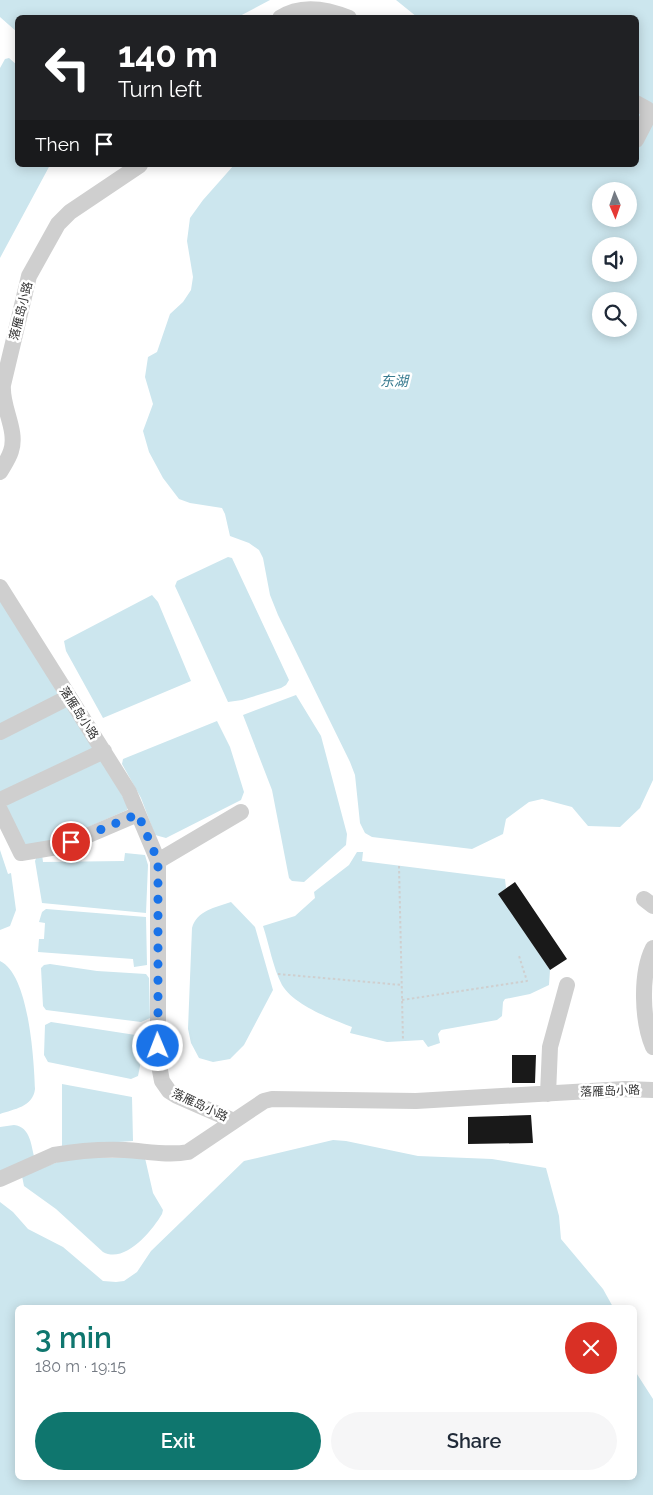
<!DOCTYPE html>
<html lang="en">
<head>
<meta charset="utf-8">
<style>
	:root { --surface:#fff; --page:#f6f6f7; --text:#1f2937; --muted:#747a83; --accent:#0f766e }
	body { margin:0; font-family:Raleway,"Noto Sans SC",sans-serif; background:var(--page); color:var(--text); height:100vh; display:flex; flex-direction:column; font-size:19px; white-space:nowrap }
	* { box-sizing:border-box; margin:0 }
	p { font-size:16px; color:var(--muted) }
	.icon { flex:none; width:28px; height:28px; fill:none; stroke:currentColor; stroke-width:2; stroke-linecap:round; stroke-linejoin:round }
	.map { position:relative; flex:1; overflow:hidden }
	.sheet { position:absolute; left:15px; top:1305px; width:622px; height:175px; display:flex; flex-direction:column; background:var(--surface); border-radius:8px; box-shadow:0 2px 12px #0003 }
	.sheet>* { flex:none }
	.top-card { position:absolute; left:15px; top:15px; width:624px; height:152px; border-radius:8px; box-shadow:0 2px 12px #0003; background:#202124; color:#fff; overflow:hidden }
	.needle { width:32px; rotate:178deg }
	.fabs { position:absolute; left:592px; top:182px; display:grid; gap:10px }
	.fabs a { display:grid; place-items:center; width:45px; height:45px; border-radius:50%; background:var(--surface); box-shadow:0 2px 12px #0003; font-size:25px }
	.pin { position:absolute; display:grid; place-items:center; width:42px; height:42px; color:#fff; margin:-21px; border:2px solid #fff; border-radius:50%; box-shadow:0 1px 5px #0007 }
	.me { position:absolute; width:55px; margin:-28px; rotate:359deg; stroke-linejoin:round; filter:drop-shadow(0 0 4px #0008) }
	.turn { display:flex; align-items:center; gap:18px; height:105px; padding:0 20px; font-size:22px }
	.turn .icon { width:65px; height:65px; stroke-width:2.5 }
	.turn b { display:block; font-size:35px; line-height:42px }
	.then { display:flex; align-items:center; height:48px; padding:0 20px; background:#0003; gap:10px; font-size:19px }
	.round { display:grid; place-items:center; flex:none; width:52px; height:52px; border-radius:26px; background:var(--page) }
	.headline { display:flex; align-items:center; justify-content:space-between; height:85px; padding:0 20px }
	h1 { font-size:30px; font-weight:600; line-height:38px; color:var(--accent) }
	.primary-button { display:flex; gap:10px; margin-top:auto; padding:10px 20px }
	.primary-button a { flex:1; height:58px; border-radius:30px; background:var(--accent); color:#fff; font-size:20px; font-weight:600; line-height:58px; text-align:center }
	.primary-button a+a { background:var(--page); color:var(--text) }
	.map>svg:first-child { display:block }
	.water { fill:#cce6ee; fill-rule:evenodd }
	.building { fill:#191919 }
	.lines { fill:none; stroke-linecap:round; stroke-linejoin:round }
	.path { stroke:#cfcfcf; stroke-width:2; stroke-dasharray:2.5 2.5; stroke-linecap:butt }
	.minor { stroke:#cfcfcf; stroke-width:16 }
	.route { stroke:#1a73e8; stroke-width:9; stroke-dasharray:0 16.2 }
	.labels { text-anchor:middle; stroke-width:5; stroke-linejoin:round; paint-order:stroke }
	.street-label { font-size:12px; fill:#323232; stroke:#fff }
	.water-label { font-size:14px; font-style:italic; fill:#3a7c91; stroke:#fff }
</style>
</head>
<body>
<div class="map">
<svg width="653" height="1495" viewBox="0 0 653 1495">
	<rect width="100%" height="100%" fill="#fff"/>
	<path class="water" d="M0 0H270L238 17 18 18 17 32 0 17Z
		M396 0H653V780L640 808 620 827 588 826 572 807 542 799 529 802 506 819 503 834 472 849 372 837 365 833 360 823 355 775 350 762 278 615 270 595 263 558 259 550 249 543 230 536 225 514 222 508 190 503 179 499 163 478 149 452 143 431 153 404 145 377 148 357 157 352 170 314 183 302 191 290 193 277 187 241 190 218 203 200 234 165H636V18L417 17ZM601 191H629V219H601ZM601 246H629V274H601ZM601 301H629V329H601Z
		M9 58 17 65 18 165H50L0 258V68L5 59Z
		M228 557 232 558 289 680 286 685 281 688 242 700 228 702 175 586 177 581Z
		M152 595 158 602 191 681 103 718 66 651 64 641Z
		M0 598 59 693 52 702 0 729Z
		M296 695 321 736 347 834 346 845 304 882 292 881 289 878 272 790 243 715Z
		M66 704 93 749 0 795V736Z
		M217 721 230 747 244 792 241 800 166 838 155 835 141 798 122 764 123 759Z
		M103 759 128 807 127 810 61 839 26 848 4 812 9 801Z
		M0 850 8 874 11 873 16 910 10 926 0 930Z
		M357 852H363L362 861 505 879 506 888 499 894 550 970 549 985 530 994 505 999 503 1002 502 1016 497 1020 441 1030 438 1034 440 1043 428 1047 423 1040 387 1042 350 1033 352 1027C331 1019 294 1005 282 985 273 968 269 944 263 926L295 916 315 898 314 892 349 865Z
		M125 853 145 855 148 865 146 913 42 903 35 861 37 856 42 854 43 862 124 861Z
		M231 902 255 927 273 990 244 1045 230 1059 213 1062 199 1058 191 1043 188 1029 192 928C197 910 215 908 231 902Z
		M46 909 146 917 147 965 134 967 133 959 38 952 39 939H44L45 923 39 922 42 912Z
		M0 961C29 974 34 1060 35 1089 33 1107 14 1109 0 1114Z
		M50 964 97 971 146 974 149 978 150 1018 141 1022 46 1010 43 1006 41 968 44 965Z
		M51 1022 142 1036 144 1046 138 1076 131 1079 48 1062 44 1055 45 1025Z
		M62 1084 132 1097 133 1141 62 1146Z
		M14 1125C31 1127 31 1146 35 1160L0 1175V1127Z
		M333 1140 346 1141 418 1156 492 1159 546 1168 559 1216 561 1239 603 1289 613 1307 18 1308V1478H635V1371L653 1399V1495H0V1202L13 1212 28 1229 63 1247 103 1281 116 1282 124 1281 137 1272 151 1251 244 1161Z
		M80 1158H145L153 1193 163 1210 162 1214C152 1231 125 1264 103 1252L56 1209 24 1186 22 1176 63 1160Z"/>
	<path class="building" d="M515 882 567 959 550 970 498 894Z
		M512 1055H536L535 1083H512Z
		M531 1115 533 1143 468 1144V1117Z"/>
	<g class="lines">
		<path class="path" d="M399 866 403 1041
			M278 974 402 985
			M402 1000 527 981 519 956"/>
		<path class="minor" d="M280 18C301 4 327 9 349 18
			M636 103 647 109 649 115 636 140
			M0 472C4 465 9 458 11 451 18 430 1 407 3 385L29 276 58 224 70 212 140 165
			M0 587 129 792 158 861V1060L162 1081 169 1091 177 1096 234 1121
			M0 732 69 697
			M0 800 104 751
			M0 810 21 853 63 846 138 814
			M158 861 241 812
			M644 899 653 906
			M653 948C640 974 642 1021 653 1047
			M548 1094 550 1047 567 985
			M0 1179 54 1155C77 1151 102 1149 125 1150 145 1151 168 1156 188 1152L264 1101 272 1099 416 1101 625 1089 653 1090"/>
	</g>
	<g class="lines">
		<path class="route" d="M71 842 138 814 158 861V1046"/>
	</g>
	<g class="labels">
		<g class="street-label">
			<text transform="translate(21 311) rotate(-76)" y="4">落雁岛小路</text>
			<text transform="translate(79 713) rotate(57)" y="4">落雁岛小路</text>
			<text transform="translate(610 1091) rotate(-2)" y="4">落雁岛小路</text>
			<text transform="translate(200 1105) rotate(25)" y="4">落雁岛小路</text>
		</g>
		<g class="water-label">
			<text x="394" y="386">东湖</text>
		</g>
	</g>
</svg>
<div class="fabs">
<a><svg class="needle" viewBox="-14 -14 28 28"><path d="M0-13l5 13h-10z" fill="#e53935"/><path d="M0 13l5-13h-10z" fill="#747a83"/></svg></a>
<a><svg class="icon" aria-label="sound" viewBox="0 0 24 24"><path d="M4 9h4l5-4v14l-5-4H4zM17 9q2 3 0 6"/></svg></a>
<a><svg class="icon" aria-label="search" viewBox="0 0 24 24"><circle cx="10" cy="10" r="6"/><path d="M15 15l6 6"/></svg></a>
</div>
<div class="pin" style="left:71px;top:842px;background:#d93025"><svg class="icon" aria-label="arrive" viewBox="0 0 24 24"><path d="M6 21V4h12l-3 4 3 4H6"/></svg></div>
<svg class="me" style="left:158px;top:1046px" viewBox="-20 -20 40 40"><circle r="17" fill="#1a73e8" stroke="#fff" stroke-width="3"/><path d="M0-11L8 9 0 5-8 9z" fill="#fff"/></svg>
<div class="top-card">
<div class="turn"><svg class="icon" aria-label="left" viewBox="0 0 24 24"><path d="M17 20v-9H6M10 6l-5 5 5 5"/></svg><div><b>140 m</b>Turn left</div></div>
<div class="then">Then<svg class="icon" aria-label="arrive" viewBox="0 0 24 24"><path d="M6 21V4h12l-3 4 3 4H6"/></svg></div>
</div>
<section class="sheet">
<div class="headline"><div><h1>3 min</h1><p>180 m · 19:15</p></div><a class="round" style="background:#d93025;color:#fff"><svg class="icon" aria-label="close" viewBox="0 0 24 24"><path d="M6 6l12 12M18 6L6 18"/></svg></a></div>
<div class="primary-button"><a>Exit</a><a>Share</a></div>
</section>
</div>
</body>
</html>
